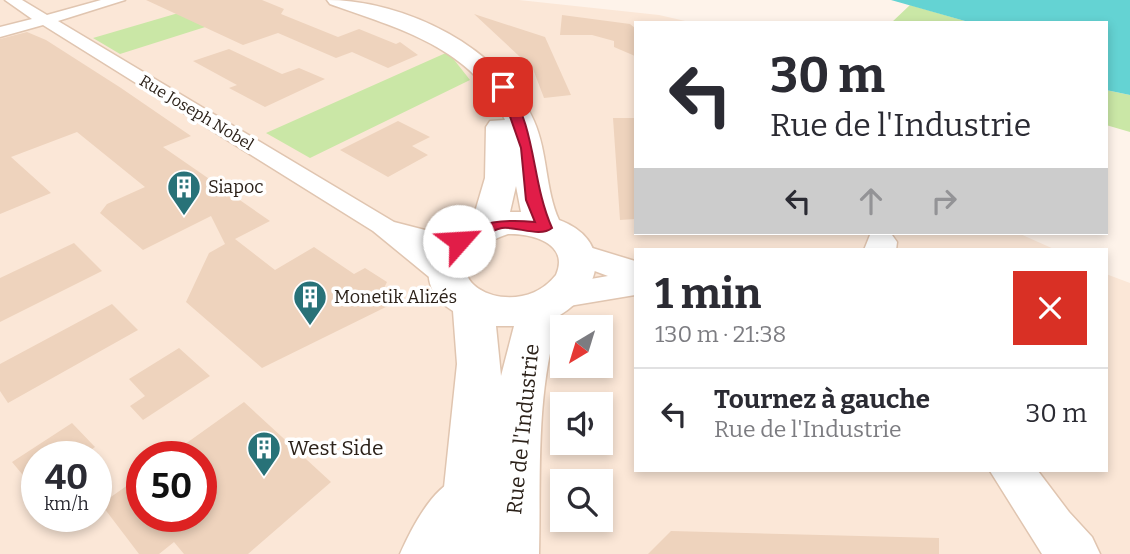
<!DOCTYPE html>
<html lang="fr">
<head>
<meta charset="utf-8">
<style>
	:root { --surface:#fff; --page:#f7f7f7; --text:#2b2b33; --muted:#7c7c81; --line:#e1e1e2 }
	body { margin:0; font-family:Bitter,serif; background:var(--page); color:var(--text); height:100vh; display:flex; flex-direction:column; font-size:26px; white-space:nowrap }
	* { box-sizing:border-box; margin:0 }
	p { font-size:23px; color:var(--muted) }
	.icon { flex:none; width:38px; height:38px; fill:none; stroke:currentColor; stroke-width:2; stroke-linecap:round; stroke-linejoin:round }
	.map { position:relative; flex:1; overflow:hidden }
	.details { position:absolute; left:634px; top:248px; width:474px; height:224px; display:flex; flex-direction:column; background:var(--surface); border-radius:0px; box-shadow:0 4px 10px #0003 }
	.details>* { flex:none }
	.guide { position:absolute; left:634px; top:21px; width:474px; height:214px; border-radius:0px; box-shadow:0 4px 10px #0003; background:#fff; color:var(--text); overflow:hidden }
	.needle { width:46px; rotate:218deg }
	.buttons { position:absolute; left:550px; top:315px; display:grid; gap:14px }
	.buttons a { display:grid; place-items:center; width:63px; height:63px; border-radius:0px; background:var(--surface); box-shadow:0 4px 10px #0003; font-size:35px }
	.speed { position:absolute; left:21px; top:441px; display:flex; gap:14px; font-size:35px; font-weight:700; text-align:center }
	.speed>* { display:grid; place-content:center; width:91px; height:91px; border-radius:50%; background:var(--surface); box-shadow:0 4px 10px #0003; line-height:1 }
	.speed small { font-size:18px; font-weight:400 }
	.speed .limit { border:10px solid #d22; background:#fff; color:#111 }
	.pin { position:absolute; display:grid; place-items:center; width:60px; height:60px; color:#fff; margin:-30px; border-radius:14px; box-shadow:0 4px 10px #0006 }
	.me { position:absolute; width:77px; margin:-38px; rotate:64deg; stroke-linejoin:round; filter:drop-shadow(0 0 5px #0008) }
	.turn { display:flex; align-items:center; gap:24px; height:147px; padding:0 21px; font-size:32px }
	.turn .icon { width:91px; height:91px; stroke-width:2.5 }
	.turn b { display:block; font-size:49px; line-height:60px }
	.lanes { display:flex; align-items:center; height:66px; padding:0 21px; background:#0003; justify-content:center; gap:35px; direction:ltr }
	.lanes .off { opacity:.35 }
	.round { display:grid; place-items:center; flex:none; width:74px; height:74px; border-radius:0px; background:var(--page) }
	.headline { display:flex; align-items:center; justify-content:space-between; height:119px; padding:0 21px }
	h1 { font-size:42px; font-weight:700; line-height:52px }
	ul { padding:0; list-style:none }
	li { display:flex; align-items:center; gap:21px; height:91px; padding:0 21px; border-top:2px solid var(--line) }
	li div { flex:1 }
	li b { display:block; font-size:26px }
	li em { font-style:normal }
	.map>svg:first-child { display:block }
	.built { fill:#fbe7d7; fill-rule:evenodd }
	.green { fill:#cae7a6 }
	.water { fill:#64d3d3 }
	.building { fill:#eed3bd }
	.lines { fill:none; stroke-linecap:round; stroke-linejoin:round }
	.minor-casing { stroke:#e0c5b0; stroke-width:3 }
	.tertiary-casing { stroke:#e0c5b0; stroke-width:3 }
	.secondary-casing { stroke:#e0c5b0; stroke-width:3 }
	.minor { fill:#fff; fill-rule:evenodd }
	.tertiary { fill:#fff; fill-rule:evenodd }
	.secondary { fill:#fff; fill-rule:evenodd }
	.route { fill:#e11d48; stroke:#92132f; stroke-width:2 }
	.labels { text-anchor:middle; stroke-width:7; stroke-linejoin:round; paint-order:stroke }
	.far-street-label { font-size:16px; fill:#2b2119; stroke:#fff }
	.poi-label { font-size:18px; fill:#2b2119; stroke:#fff; text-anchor:start }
	.near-street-label { font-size:21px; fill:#2b2119; stroke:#fff }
	.near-poi-label { font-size:21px; fill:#2b2119; stroke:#fff; text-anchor:start }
</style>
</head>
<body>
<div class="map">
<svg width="1130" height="554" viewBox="0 0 1130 554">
	<rect width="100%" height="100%" fill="#fef3ea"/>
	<path class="built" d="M0 0H519L659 15 694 23H635V233H1018L1056 250H635V471H1106V274L1130 283V554H0ZM562 327H600V366H562ZM562 404H600V443H562ZM37 457H96V516H37ZM142 457H201V516H142ZM562 481H600V520H562Z"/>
	<path class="green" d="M910 5 972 23H891Z
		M192 9 221 22 120 54 93 38Z
		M448 52 470 80 310 158 266 133Z
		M1106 90 1130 95V132L1106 125Z"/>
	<path class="water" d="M891 0H1130V95L1106 90V23H972Z"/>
	<path class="building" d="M146 0H262L284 9 281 14 338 37 359 29 396 44 400 42 418 55 388 68 352 52 336 58 278 33 243 45Z
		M474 14 545 37 571 95 544 98 533 69Z
		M562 15 630 24 635 28V56L614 47V41L592 35H560Z
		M27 32 46 40 121 88 191 136 163 147 270 221 235 239 275 270 314 247 354 274 365 268 387 282 380 296 392 304 262 368 186 302 209 253 225 244 211 216 143 250 100 213 107 204 145 187 77 132 11 157 51 193 0 214V39Z
		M229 49 282 74 299 68 325 79 265 107 229 88 237 85 193 61Z
		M613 118H635V219L620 220Z
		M398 121 430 137 412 146 428 155 388 177 340 150Z
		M74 243 102 271 0 322V278Z
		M112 304 138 330 8 403 0 391V364Z
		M179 348 210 376 143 420 130 406 145 396 129 379Z
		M244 402 331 482 248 554H184L174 542 159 554H139L101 504 142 475V516H201V457H167Z
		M72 423 95 447 81 457H37V492L12 462Z
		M671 531 939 538V554H648Z"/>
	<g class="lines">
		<g class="minor-casing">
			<path id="minor" d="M5 0H22L47 15 101 0H125L58 21 394 222 425 230 473 232 477 238 473 244 426 246 458 274 454 281 444 283 434 281 373 231 43 25 0 37V27L32 19Z
				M458 478 472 483 477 496 444 554H400C411 529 432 488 458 478Z"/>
		</g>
		<g class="tertiary-casing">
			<path id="tertiary" d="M878 233 892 235 897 242 896 250H864L870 235Z
				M576 243 635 261V295L563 307 551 304 546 295 551 286 608 276 565 260 560 253 565 246Z
				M990 471H1038L1069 512 1092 537 1100 554H1042Z"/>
		</g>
		<g class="secondary-casing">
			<path id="secondary" d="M327 0C405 0 502 48 534 121 548 153 545 189 559 220 613 240 602 290 560 315 535 392 541 474 539 554H437L457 364 453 311C409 285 430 235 472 222L485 178 486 127 490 121 505 120C475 48 397 28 330 4ZM516 186 521 212H510ZM508 234C531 233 570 243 556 275 512 331 408 268 508 234ZM496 326H514L501 376Z"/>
		</g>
		<use href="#minor" class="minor"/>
		<use href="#tertiary" class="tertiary"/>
		<use href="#secondary" class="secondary"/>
	</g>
	<path class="route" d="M499 85H507C537 129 531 181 552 228 540 238 517 226 502 228 486 231 468 248 454 245V238C480 221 505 219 535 222L526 200 521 148Z"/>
	<defs>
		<g id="building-pin" transform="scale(1.75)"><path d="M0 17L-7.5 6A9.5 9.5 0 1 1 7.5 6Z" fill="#287278" stroke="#fff"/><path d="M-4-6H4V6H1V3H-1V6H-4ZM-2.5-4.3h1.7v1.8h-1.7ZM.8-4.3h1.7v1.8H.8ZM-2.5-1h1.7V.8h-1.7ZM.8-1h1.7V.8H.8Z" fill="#fff"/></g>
	</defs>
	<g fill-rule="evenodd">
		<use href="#building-pin" x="184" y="187"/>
		<use href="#building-pin" x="310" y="297"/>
		<use href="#building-pin" x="264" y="448"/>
	</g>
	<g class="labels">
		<g class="far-street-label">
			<text transform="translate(197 112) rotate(31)" y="6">Rue Joseph Nobel</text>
		</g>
		<g class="poi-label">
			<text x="208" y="193">Siapoc</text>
			<text x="334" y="303">Monetik Alizés</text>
		</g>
		<g class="near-street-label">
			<text transform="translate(523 429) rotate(-84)" y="7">Rue de l'Industrie</text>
		</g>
		<g class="near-poi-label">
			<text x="288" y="455">West Side</text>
		</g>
	</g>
</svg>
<div class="buttons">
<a><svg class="needle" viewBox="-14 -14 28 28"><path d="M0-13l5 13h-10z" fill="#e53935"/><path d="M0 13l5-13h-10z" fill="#7c7c81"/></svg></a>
<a><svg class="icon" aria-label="sound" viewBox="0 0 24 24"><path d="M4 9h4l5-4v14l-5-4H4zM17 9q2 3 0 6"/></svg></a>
<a><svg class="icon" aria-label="search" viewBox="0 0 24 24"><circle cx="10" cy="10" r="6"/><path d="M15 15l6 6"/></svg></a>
</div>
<div class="speed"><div>40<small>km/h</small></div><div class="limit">50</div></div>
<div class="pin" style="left:503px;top:87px;background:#d93025"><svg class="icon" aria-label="arrive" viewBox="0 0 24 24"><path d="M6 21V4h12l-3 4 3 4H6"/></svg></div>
<svg class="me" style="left:459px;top:241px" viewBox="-20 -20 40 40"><circle r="19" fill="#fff"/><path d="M0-13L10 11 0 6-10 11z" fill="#e11d48"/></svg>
<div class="guide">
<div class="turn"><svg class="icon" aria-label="left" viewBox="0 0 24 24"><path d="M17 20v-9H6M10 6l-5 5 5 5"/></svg><div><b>30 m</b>Rue de l'Industrie</div></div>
<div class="lanes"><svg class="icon" aria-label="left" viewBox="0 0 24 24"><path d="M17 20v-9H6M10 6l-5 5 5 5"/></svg><svg class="icon off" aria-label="ahead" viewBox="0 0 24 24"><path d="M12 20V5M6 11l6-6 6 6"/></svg><svg class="icon off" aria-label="right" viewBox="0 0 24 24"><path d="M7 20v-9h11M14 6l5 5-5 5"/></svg></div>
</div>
<section class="details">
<div class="headline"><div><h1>1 min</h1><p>130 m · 21:38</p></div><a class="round" style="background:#d93025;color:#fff"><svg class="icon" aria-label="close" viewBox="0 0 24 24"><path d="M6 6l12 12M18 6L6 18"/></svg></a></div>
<ul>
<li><svg class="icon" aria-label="left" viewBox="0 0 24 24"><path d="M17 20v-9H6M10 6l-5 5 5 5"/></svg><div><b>Tournez à gauche</b><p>Rue de l'Industrie</p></div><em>30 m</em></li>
</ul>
</section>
</div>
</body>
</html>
